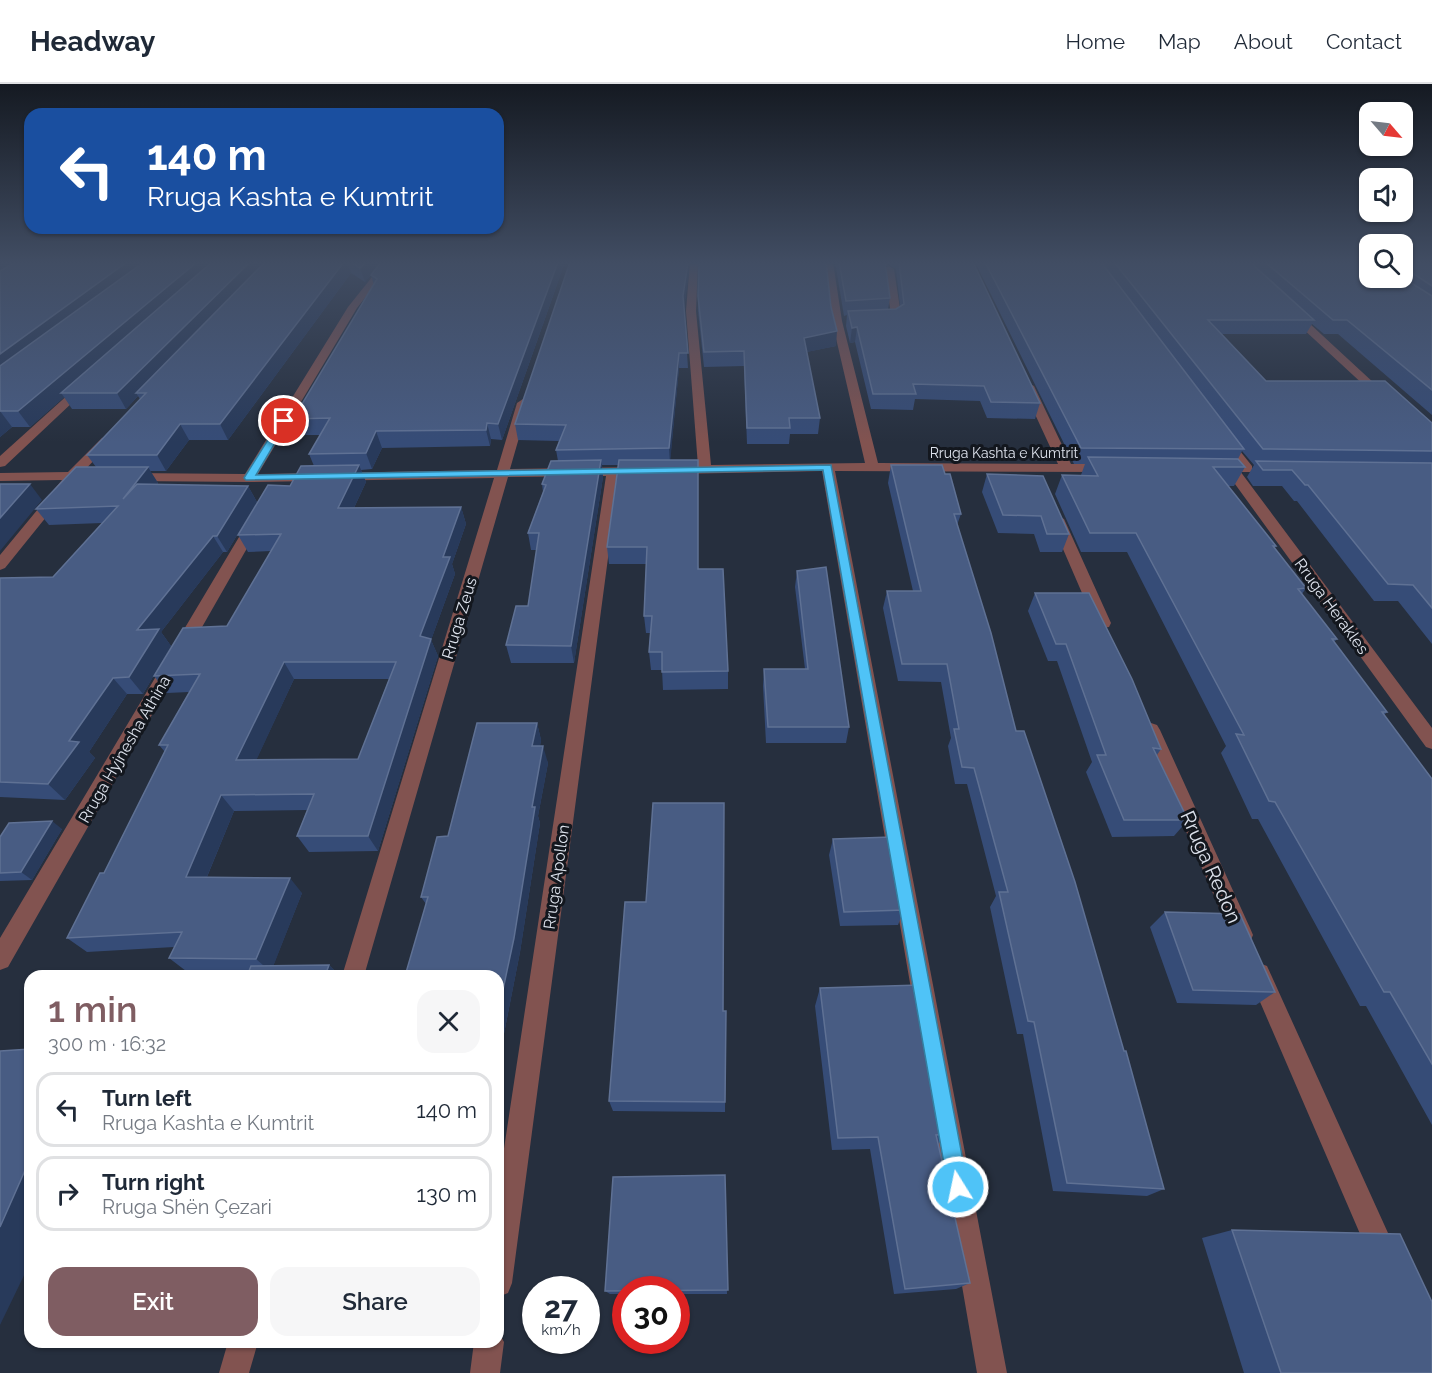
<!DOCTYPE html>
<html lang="en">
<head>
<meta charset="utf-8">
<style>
	:root { --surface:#fff; --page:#f6f6f7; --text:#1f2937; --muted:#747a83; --line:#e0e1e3; --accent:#7f5d62 }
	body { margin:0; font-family:Raleway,sans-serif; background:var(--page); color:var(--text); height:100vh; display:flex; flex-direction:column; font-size:22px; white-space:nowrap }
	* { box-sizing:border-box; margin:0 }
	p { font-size:20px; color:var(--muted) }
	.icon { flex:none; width:33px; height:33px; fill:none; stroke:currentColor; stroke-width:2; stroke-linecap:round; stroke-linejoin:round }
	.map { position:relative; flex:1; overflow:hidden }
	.drawer { position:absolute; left:24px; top:886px; width:480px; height:378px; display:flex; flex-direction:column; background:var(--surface); border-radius:18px; box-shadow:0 2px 4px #0004 }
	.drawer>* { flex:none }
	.guide { position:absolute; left:24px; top:24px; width:480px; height:126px; border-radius:18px; box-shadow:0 2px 4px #0004; background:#1a4fa0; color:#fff; overflow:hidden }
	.needle { width:39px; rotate:118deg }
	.controls { position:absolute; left:1359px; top:18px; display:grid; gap:12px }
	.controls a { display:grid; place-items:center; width:54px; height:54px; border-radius:12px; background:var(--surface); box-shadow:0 2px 4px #0004; font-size:30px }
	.speed { position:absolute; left:522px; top:1192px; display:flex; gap:12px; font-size:30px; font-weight:700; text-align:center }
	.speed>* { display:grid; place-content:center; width:78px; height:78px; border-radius:50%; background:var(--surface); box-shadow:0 2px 4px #0004; line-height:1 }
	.speed small { font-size:15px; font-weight:400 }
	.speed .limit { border:9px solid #d22; background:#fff; color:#111 }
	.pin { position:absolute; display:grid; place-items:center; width:51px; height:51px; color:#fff; margin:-26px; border:3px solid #fff; border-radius:50%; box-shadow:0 2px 6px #0007 }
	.me { position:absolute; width:66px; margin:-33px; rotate:350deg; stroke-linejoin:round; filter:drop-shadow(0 0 4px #0008) }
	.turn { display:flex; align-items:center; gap:21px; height:126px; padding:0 24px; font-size:27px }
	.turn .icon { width:78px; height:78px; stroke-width:2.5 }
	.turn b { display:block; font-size:42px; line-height:51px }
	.round { display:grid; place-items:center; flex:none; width:63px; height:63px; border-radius:18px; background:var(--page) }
	.headline { display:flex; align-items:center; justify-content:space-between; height:102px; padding:0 24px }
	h1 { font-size:36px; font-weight:600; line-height:45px; color:var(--accent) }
	.primary-button { display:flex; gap:12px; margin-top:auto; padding:12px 24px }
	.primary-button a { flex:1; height:69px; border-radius:18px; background:var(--accent); color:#fff; font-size:24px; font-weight:600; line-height:69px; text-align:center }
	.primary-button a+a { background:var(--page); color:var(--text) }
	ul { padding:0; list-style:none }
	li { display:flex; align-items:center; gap:18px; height:75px; margin:0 12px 9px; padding:0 12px; border:3px solid var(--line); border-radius:18px }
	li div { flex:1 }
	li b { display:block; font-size:22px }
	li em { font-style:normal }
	header { display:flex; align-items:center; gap:36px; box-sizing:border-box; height:84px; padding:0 30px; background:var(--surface); border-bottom:2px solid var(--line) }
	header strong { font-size:28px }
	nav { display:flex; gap:33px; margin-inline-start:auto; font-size:21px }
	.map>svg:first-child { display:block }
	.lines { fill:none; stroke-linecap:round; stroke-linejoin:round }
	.minor { fill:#825350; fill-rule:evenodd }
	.wall { fill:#364c77; fill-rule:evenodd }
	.shaded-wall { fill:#283a5b }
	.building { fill:#485c83; stroke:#5f7194; stroke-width:1.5; fill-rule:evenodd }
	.route { fill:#4fc3f7; stroke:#337fa1; stroke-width:1.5 }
	.labels { text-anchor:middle; stroke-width:6; stroke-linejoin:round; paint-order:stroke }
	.far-street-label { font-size:14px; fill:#dde2ec; stroke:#13171e }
	.street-label { font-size:16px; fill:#dde2ec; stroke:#13171e }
	.near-street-label { font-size:20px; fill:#dde2ec; stroke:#13171e }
</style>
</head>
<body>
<header>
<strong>Headway</strong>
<nav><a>Home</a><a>Map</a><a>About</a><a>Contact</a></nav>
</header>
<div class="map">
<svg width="1432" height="1289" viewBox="0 0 1432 1289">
	<rect width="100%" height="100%" fill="#262f3e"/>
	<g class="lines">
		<path class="minor" d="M384 178H393L357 224 258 390 497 386 517 319 523 315 529 319 510 385 641 383 647 387 641 391H619L512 1199 508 1209 498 1213V1104L606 392 508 393 364 892H342L494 394 249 398 129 397 122 393 129 389 245 390 348 223Z
			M690 178H698L696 227 711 381 865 379 832 237 825 178H833L842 237 878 379 1058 380 1022 302 1028 299 1034 302 1071 380H1106L1112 384 1106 388 835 387 1007 1289H977L822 387 675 390 669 386 675 382H698L686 227Z
			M889 182 894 185 901 231C896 237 885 241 877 239V235L891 230 884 185Z
			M1288 227H1296L1388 312V316H1380L1288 231Z
			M81 299 91 301 5 382 0 383V372Z
			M1224 351 1228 352 1252 382V388H1242L1220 358 1218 355Z
			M106 353 112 357 83 388 94 389V395L76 396 5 484 0 486V471L62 396 0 397V389L68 388 102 354Z
			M1232 382 1237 383 1432 644V665L1426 663 1227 389 1226 386Z
			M1057 431 1064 435 1111 539 1109 543 1103 544 1095 539 1050 435Z
			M255 434 262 438 8 883 0 886V854L248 438Z
			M1151 639 1157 641 1160 646 1250 844 1253 851 1250 858 1242 861 1234 858 1142 646 1145 641Z
			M1259 879 1267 882 1393 1160 1397 1170 1393 1180 1383 1184 1373 1180 1248 890 1251 882Z
			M498 1247 504 1258 500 1289H470L474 1258H498Z
			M228 1258H258L249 1289H219Z"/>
	</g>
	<path class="wall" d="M0 178H565L502 356 491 355 490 362 382 364 372 385 361 386 366 398 354 424 461 423 466 440 452 480 455 490 431 556 438 572 378 767 309 768 297 752 307 726 234 727 207 793 302 809 273 882 329 881 340 892H247L249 888 186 887 169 874 174 863 87 868 67 854 104 789 165 668 159 661 189 608 167 609 154 592 227 542 271 467 248 468 238 451 290 402 314 382 309 370 320 351H300L293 335 374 201 371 191 365 198 351 189 228 356H189L166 387H150L158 399 157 401 248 402 257 418 227 468H223L161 548 171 562 143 610H127L89 668 95 674 65 716 0 713V494L53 493 102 439 49 441 36 425 96 383 87 371 140 315 138 312 126 325H72L64 313 30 343H12L0 353ZM294 595H389L358 675 256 676Z
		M570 178H690L684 223 688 284H679L670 376 699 485 728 587V605L663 606 662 586H651L649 568 650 549H646L644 532 646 480H609L607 463 618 381H602L603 393 574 579H511L506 561 528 522 537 466H531L528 449 543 408 542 400 558 377 556 366 559 357 518 356 515 340Z
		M835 178H973L1040 319 1035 335 987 334 980 317 915 315 913 326 871 325 855 258 850 259 846 242 847 231 844 232ZM888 180 896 185 900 222 896 225H888L890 214 885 182Z
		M975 178H1370L1402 194V178H1432V331L1338 250H1324L1312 240 1306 250H1222L1266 297 1432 339V560L1398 517H1374L1297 417H1294L1282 402H1253L1247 393 1254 381 1242 367 1238 375 1245 383 1234 402H1228L1276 462 1275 464 1306 504 1302 510 1337 555 1334 558 1387 628 1384 631 1432 695V1041L1366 922H1360L1258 735H1252L1221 669 1226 662 1127 468H1081L1055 410 1062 391H1081L1085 380H1074Z
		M698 212 836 262 806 268 820 334 818 350H790L789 360H747L744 282 704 283 698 227Z
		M891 381 945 390 961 430 957 441 1016 647 1164 1105 1147 1112 1053 1107 1023 950H1017L990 823 996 812 967 700H955L948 662 951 654 941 598 898 597 883 524 887 507H913L888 399Z
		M987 390 1069 450 1062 468H1040L1034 450 998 449 982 408Z
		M797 487 849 643 846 659H766L763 602 764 585H805L795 503Z
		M1035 509 1161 665 1157 671 1188 736 1174 752 1112 753 1086 688 1092 678 1057 577H1048L1028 527Z
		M537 639 541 656 540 662 548 679 538 732 540 739 520 868 501 965 503 969 498 1000V892L426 820 421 813 448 752Z
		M62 745 32 796 0 797V753Z
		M833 755 904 826 898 841 840 842 829 771Z
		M1165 828 1275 908 1256 921 1177 919 1150 843Z
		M820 904 947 1050 938 1060 970 1199 956 1205 894 1210 870 1065 832 1066 815 922Z
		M723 927H726L725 1028 613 1027 609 1017Z
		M725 1091 727 1210H676V1206H626V1210H610L605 1207 613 1093Z
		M1232 1146 1432 1289H1244L1202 1154Z"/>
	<path class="shaded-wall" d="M0 178H27L0 195Z
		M127 178H152L0 293V270Z
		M197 178H220L61 309 64 313 30 343 18 327Z
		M250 178H269L136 309 138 312 126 325 117 309Z
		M344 178H347L351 189 228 356 220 340Z
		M366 178H382L365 198 360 184Z
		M558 178H565L502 356 498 340Z
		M688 178H690L684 227 683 212Z
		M857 243 855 258 850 259 852 244Z
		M837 247 836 262 802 269 804 254Z
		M679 269V284L670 380 669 364Z
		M0 327 12 343 0 353Z
		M487 339 491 355 490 362 486 346Z
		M180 340 189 356 166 387 157 371Z
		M376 347 382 364 372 385 366 369Z
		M601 376 603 393 574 579 571 562Z
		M359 381 366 398 346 441 338 424Z
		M148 383 158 399 134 432 123 415Z
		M30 400 42 416 0 467V434Z
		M248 402 257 418 227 468 217 452Z
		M461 423 466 440 452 480 455 490 431 556 438 572 378 767 368 752 420 552 443 473Z
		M213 452 223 468 161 548 171 562 143 610 129 593 137 546Z
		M284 578 294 595 249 692 236 676Z
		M113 594 127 610 89 668 95 674 65 716 48 700 69 657Z
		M537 639 541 656 537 679 532 662Z
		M543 662 548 679 538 732 540 739 520 868 501 965 503 969 498 1000V929L532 723Z
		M221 711 234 727 201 807 186 793Z
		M52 737 62 745 32 796 21 788Z
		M290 794 302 809 271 888 256 875Z
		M329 881 340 892H325Z
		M30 1075V1179L0 1241V1143Z"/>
	<path class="building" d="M15 178H127L0 270V187Z
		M144 178H197L18 327H0V282Z
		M212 178H250L117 309H61Z
		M265 178H344L220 340H180L157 371H87L146 309H136Z
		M350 178H366L360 184Z
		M381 178H558L498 340 487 339 486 346 376 347 366 369 309 370 330 334 293 335 377 195 371 191Z
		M570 178H688L683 212 688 269H679L669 364 556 366 566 341 515 340Z
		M699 178H826L831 223 837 247 804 254 820 334H789L790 344H747L744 267 704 268 698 212Z
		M839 178H885L890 214 846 217Z
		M899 178H973L1040 319 991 318 984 302 913 300 916 310H873L857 243 852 244 848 227 896 225 904 220Z
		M985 178H1101L1244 365 1081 364Z
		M1114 178H1250L1314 236H1208L1266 297H1385L1432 339V367L1263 365Z
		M1265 178H1370V194L1402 193 1432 212V306L1347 236H1333Z
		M1402 178H1432V202L1402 182Z
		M1088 373 1238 375 1245 383H1213L1276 462H1273L1306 504 1298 505 1337 555H1332L1387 628H1382L1432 695V980L1390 908H1384L1275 718 1269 717 1236 650 1244 651 1136 449H1090L1062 391 1098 392Z
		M601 376 571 562 506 561 516 522H528L539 449H528L546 401 542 400 551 377Z
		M619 376H698V485H723L728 587 662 588V568H649L652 532H644L647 463H607Z
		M1256 377 1432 379V524L1413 501 1388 500 1308 401H1305L1292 386H1263Z
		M359 381 338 424 461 423 443 473H450L420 552 431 555 368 752H297L314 710 221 711 186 793 290 794 256 875 169 874 182 848 67 854 100 789H104L168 661H159L200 590 154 592 183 544 227 542 281 450 238 451 268 401 290 402 301 382ZM284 578H396L358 675 236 676Z
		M891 381H942L945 390H950L961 430H954L991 549 1016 647H1024L1075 798 1124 967H1126L1164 1105 1067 1099 1034 938 1028 937 999 808H1008L974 684 962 683 954 645H959L947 580H902L887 507H921Z
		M76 383H148L123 415 137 400 248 402 217 452H213L137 546 159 545 129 593 113 594 69 657 79 658 48 700 0 698V494L53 493 118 422 36 425Z
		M987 390 1043 392 1069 450H1047L1041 432 1003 431Z
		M0 400H30L0 434Z
		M826 483 849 643H768L764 585H808L797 487Z
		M1035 509H1089L1132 595 1161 665 1153 664 1188 736H1124L1097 671H1106L1066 560H1056Z
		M477 639H537L532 662H543L532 723H535L514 854 498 929V892H405L428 813H421L437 753 448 752Z
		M653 719H724L723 927H726L725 1018 609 1017 625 818H646Z
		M52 737 21 788 0 789V753L9 739Z
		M891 753 904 826 844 828 833 755Z
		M1165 828 1240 830 1275 908 1193 906Z
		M329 881 325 892H247L251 882Z
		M920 901 947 1050 936 1051 970 1199 905 1205 878 1053 838 1054 820 904Z
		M30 965V1075L0 1143V967Z
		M725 1091 728 1206 605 1207 613 1093Z
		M1232 1146 1400 1150 1432 1218V1289H1281Z"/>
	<linearGradient id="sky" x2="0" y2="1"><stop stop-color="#151a22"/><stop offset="0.5" stop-color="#414d63"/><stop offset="1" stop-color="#414d63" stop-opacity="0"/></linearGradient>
	<rect width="1432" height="358" fill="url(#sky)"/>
	<path class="route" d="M281 335 288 337 256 391 831 381 968 1103 965 1110 958 1113 951 1110 948 1103 823 386 246 396 244 394Z"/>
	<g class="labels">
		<g class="far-street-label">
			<text x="1004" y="374">Rruga Kashta e Kumtrit</text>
		</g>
		<g class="street-label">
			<text transform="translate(1332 522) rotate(54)" y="6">Rruga Herakles</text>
			<text transform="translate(459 534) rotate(-73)" y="6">Rruga Zeus</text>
			<text transform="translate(124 665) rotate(-60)" y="6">Rruga Hyjnesha Athina</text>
			<text transform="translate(556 793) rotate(-82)" y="6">Rruga Apollon</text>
		</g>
		<g class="near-street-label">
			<text transform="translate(1211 783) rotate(66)" y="7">Rruga Redon</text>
		</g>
	</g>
</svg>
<div class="controls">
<a><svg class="needle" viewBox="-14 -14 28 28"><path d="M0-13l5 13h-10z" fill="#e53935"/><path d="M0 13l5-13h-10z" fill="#747a83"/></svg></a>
<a><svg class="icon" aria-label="sound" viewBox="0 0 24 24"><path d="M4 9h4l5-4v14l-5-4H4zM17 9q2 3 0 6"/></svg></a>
<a><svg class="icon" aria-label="search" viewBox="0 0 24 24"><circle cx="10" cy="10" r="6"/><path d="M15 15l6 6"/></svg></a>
</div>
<div class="speed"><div>27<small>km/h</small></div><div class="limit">30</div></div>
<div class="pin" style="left:284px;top:337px;background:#d93025"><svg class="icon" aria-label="arrive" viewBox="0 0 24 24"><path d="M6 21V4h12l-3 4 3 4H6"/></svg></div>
<svg class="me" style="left:958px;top:1103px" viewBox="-20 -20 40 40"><circle r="17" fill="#4fc3f7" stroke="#fff" stroke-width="3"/><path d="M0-11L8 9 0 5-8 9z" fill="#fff"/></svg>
<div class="guide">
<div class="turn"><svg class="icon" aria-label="left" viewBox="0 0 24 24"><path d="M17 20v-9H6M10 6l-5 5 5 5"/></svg><div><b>140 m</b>Rruga Kashta e Kumtrit</div></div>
</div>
<section class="drawer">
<div class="headline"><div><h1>1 min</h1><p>300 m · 16:32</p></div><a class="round"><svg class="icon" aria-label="close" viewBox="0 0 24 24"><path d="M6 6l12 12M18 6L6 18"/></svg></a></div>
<ul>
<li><svg class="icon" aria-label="left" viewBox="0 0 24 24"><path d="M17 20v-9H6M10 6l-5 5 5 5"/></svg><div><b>Turn left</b><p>Rruga Kashta e Kumtrit</p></div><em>140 m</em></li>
<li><svg class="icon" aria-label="right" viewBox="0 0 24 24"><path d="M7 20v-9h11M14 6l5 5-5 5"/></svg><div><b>Turn right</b><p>Rruga Shën Çezari</p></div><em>130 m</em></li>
</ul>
<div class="primary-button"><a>Exit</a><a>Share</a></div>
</section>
</div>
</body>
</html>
